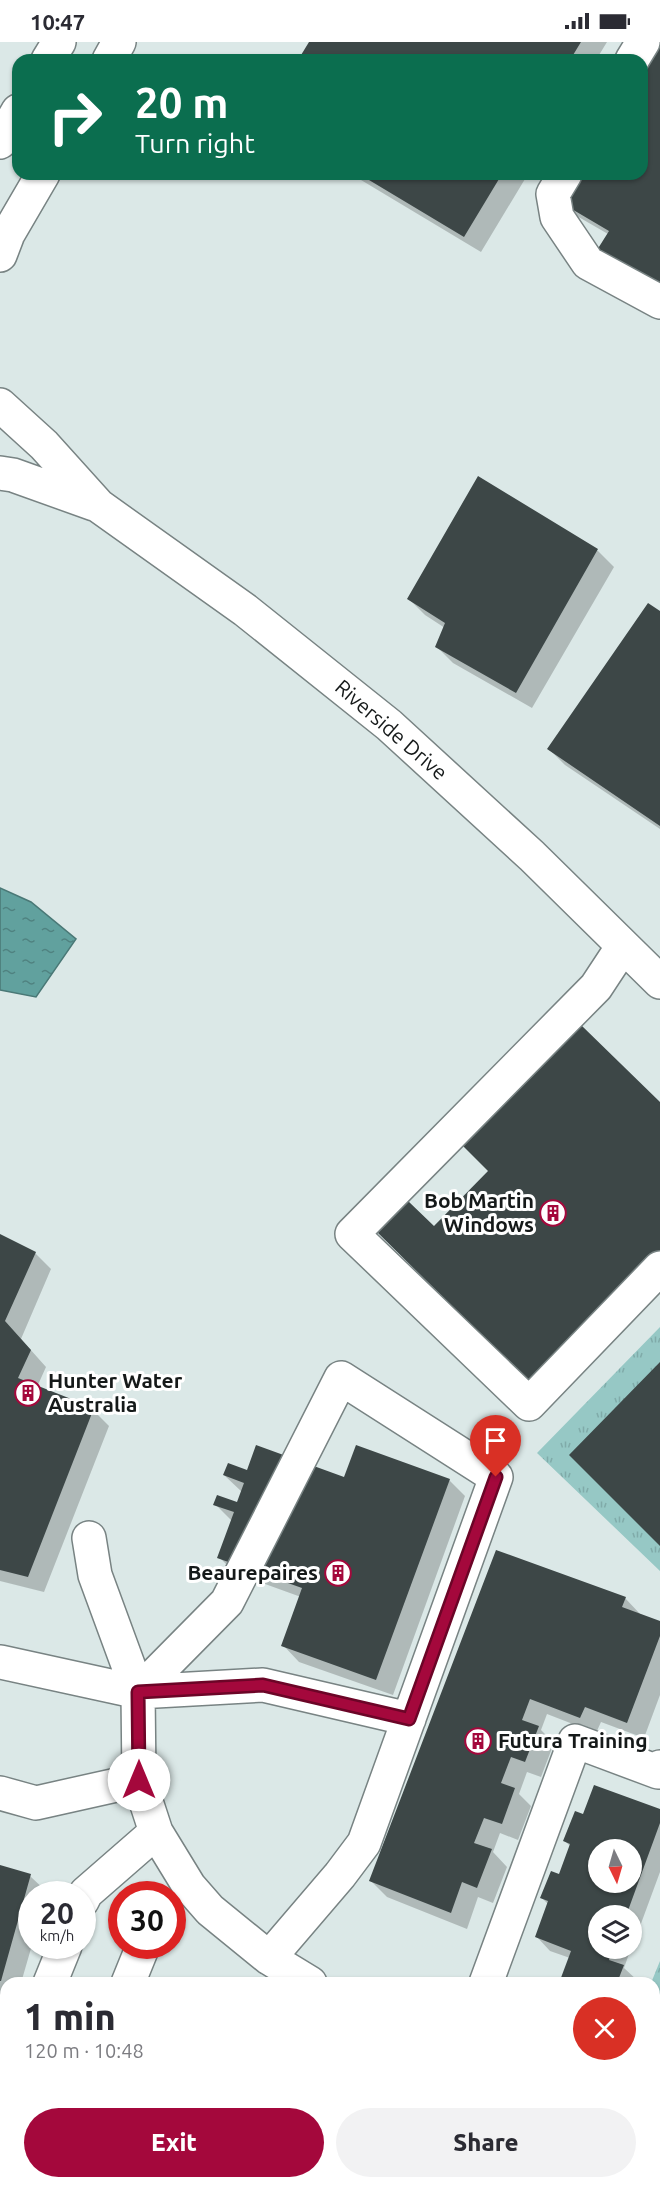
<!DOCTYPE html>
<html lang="en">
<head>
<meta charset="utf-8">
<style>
	:root { --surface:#fff; --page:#f2f2f3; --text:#2b2b33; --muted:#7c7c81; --accent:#a4083c }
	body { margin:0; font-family:Ubuntu,sans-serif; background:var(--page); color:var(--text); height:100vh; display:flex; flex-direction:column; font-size:22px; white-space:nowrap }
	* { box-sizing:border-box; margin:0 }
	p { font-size:20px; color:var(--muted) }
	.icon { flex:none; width:33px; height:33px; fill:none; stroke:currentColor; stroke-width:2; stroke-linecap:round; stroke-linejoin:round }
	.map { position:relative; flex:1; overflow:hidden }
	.details { position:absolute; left:0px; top:1935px; width:660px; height:212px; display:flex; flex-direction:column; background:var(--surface); border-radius:18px 18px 0 0; box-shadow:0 2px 4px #0004 }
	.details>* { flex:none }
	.top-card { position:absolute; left:12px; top:12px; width:636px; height:126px; border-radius:18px; box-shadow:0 2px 4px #0004; background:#0b6e4f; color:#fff; overflow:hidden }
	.needle { width:39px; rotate:175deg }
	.tools { position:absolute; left:588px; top:1797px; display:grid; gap:12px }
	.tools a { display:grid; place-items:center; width:54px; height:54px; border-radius:50%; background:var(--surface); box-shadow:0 2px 4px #0004; font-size:30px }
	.speed { position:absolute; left:18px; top:1839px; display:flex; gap:12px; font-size:30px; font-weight:700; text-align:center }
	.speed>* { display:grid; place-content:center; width:78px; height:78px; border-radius:50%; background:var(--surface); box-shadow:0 2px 4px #0004; line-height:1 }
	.speed small { font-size:15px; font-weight:400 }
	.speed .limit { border:9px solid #d22; background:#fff; color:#111 }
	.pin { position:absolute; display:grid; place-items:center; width:51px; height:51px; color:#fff; margin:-62px -26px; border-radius:50% 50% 50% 0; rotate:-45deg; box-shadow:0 0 6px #0007 }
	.pin .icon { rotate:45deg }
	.me { position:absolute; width:66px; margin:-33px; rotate:0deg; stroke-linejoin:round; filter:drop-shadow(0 0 4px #0008) }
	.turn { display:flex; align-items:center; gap:21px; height:126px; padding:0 24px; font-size:27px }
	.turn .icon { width:78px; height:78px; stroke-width:2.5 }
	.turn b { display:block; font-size:42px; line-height:51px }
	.round { display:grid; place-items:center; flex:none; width:63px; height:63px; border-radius:32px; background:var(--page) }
	.headline { display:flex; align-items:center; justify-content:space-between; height:102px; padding:0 24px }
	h1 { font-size:36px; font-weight:800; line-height:45px }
	.primary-button { display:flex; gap:12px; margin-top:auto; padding:12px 24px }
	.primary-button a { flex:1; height:69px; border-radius:36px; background:var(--accent); color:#fff; font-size:24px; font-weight:800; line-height:69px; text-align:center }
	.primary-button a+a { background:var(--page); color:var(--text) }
	.status { display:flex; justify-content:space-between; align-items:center; height:42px; padding:0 30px; background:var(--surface); direction:ltr }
	.status svg { height:16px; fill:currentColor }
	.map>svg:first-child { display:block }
	.grass { fill:url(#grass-tufts) }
	.water { fill:url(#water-ripples); stroke:#4a7876; stroke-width:1.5 }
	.shadow { fill:#0003; fill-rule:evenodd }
	.building { fill:#3d4747; fill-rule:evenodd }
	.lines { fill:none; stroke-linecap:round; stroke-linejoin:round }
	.minor-casing { stroke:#788383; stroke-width:36 }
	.minor { stroke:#fff; stroke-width:33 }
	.route-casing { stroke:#6b0527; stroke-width:15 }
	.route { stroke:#a4083c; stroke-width:10 }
	.labels { text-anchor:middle; stroke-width:6; stroke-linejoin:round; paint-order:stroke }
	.street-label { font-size:21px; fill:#151919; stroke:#fff }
	.poi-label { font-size:21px; font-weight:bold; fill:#151919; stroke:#fff; text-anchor:end }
</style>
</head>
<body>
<div class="status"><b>10:47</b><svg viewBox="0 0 49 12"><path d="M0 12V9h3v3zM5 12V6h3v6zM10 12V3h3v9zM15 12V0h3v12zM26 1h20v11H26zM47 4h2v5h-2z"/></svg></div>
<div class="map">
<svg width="660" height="2146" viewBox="0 0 660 2146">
	<defs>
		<pattern id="grass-tufts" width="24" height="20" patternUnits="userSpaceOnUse" patternTransform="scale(1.5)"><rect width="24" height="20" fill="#96c8c5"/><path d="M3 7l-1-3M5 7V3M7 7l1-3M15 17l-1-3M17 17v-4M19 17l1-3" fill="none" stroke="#80aba9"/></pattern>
		<pattern id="water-ripples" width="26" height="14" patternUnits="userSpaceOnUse" patternTransform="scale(1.5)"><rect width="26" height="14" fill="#61a19e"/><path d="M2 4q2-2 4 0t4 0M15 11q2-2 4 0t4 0" fill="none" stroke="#4f8280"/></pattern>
	</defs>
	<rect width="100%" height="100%" fill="#dbe8e7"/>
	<path class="grass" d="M660 1285V1529L537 1411Z
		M660 1919V2011L654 2008V1941H651Z"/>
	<path class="water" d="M0 846 31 860 76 897 36 955 0 948Z"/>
	<path class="shadow" d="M310 0H607L596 18H299Z
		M660 0V260L608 192 563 166 642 132V18Z
		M351 132H528L481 210Z
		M479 436 598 509 614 525 532 666 453 621 437 605 445 586 425 573 409 557Z
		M660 571V787L565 723 549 707Z
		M0 1194 35 1211 51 1227 21 1297 46 1325 37 1345 93 1368 109 1384 44 1550 0 1539Z
		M248 1430 345 1437 449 1438 465 1454 393 1653 299 1620 283 1603 301 1555 235 1531 219 1515 232 1479 215 1462H238L242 1450 224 1433Z
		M496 1510 625 1556 641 1573 660 1581V1653L644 1696 601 1680 596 1691 547 1672 541 1688 554 1701 541 1735 527 1730 519 1752 531 1764 518 1798 500 1791 493 1810 507 1825 493 1861 478 1855 467 1887 387 1855 371 1839Z
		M660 1769V1830L632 1906V1874H598V1906H631L624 1926 637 1938 635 1941H560L570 1916 550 1909 537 1895 549 1863 542 1856 560 1834 571 1805 565 1799 584 1774ZM598 1808H632V1840H598Z
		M0 1825 30 1834 47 1850 46 1852H32V1903L21 1941H6V1992L0 2013Z
		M67 2140H302L300 2146H65Z"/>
	<path class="building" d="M309 0H581L570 18H298Z
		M638 0H660V256L592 216 609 189 548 153 560 132H642V18Z
		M359 132H502L464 195Z
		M478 434 598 507 516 651 435 605 445 581 407 557Z
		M648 561 660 569V784L547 707Z
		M581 983 660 1060V1212L531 1342 377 1190 408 1159 434 1184 488 1129 462 1103Z
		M0 1192 36 1210 5 1279 31 1308 18 1336 94 1366 28 1535 0 1528Z
		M660 1320V1504L569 1413Z
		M256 1403 344 1435 356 1403 450 1437 376 1638 281 1604 302 1546 217 1516 234 1470 213 1463 217 1453 237 1460 244 1441 223 1433 228 1421 247 1428Z
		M496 1508 626 1555 622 1565 660 1579V1594L627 1681 585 1665 580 1676 530 1657 522 1678 539 1684 525 1720 511 1715 501 1741 515 1746 502 1782 484 1776 474 1801 492 1807 477 1846 462 1840 451 1871 369 1839Z
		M594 1743 660 1767V1781L626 1874H598V1906H613L609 1918 624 1923 617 1941H559L571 1909 535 1895 548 1859 540 1856 551 1829 559 1832 570 1802 563 1799 575 1769 583 1772ZM598 1808H632V1840H598Z
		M0 1823 31 1832 1 1939H0Z
		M660 1970V1995L654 1993V1984Z
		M66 2140H280L278 2146H64Z
		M439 2140H580L594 2146H437Z"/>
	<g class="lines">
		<g class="minor-casing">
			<path id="minor" d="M48 18 59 0
				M109 18 119 0
				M632 18 643 0
				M0 100 18 69
				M565 132 553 152 557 175 588 221 660 260
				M0 213 8 192 43 132
				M0 363 44 403 99 464 245 568 389 683 532 814 660 940
				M0 431 13 433 94 462
				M623 904 596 945 352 1192 529 1362 660 1226
				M1 1620 138 1650 95 1533 89 1496
				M138 1650 227 1560 341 1336 496 1435 364 1801 340 1833 269 1916
				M138 1650 139 1738 156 1790 189 1844 210 1868 269 1916 310 1941
				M138 1650 263 1643 409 1677
				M0 1751 36 1761 139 1738
				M82 1859 86 1851 156 1790
				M50 1941 65 1904
				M128 1941 143 1904
				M486 1941 575 1699 658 1730 660 1725
				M0 2064 6 2049
				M654 2087 660 2089
				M48 2146 50 2140
				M300 2146 302 2140
				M387 2146 389 2140"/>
		</g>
		<use href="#minor" class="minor"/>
	</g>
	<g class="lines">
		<g class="route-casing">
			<path id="route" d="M139 1738 138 1650 263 1643 409 1677 496 1435"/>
		</g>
		<use href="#route" class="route"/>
	</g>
	<defs>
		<g id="building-ring" transform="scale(1.35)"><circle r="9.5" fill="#fff" stroke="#a4083c" stroke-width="1.5"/><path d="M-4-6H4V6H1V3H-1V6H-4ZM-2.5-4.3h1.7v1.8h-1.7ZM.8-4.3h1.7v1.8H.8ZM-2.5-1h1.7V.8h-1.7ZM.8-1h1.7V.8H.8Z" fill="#a4083c"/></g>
	</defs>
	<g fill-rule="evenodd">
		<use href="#building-ring" x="553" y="1171"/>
		<use href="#building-ring" x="28" y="1351"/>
		<use href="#building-ring" x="338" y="1531"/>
		<use href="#building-ring" x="478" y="1699"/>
	</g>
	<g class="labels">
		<g class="street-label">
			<text transform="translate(391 688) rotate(41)" y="7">Riverside Drive</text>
		</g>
		<g class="poi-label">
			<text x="534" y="1166">Bob Martin<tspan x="534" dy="24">Windows</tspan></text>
			<text x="48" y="1346" text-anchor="start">Hunter Water<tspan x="48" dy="24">Australia</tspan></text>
			<text x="318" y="1538">Beaurepaires</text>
			<text x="498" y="1706" text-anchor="start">Futura Training</text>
		</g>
	</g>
</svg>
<div class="tools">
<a><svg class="needle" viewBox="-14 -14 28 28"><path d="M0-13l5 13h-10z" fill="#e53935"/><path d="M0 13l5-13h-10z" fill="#7c7c81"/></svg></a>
<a><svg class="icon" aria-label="layers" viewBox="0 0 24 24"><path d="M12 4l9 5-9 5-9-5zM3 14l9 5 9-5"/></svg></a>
</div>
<div class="speed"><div>20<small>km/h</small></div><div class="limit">30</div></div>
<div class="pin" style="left:496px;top:1435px;background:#d93025"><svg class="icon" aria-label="arrive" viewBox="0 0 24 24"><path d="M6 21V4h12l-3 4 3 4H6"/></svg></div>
<svg class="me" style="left:139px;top:1738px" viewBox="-20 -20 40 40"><circle r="19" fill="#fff"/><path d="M0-13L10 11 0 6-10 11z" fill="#a4083c"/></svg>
<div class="top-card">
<div class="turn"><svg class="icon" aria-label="right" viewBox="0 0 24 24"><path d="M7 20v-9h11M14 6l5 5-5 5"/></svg><div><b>20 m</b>Turn right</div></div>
</div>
<section class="details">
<div class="headline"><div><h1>1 min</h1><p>120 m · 10:48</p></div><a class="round" style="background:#d93025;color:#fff"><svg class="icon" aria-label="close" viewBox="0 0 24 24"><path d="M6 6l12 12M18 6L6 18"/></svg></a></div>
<div class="primary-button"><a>Exit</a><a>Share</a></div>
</section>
</div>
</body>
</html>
